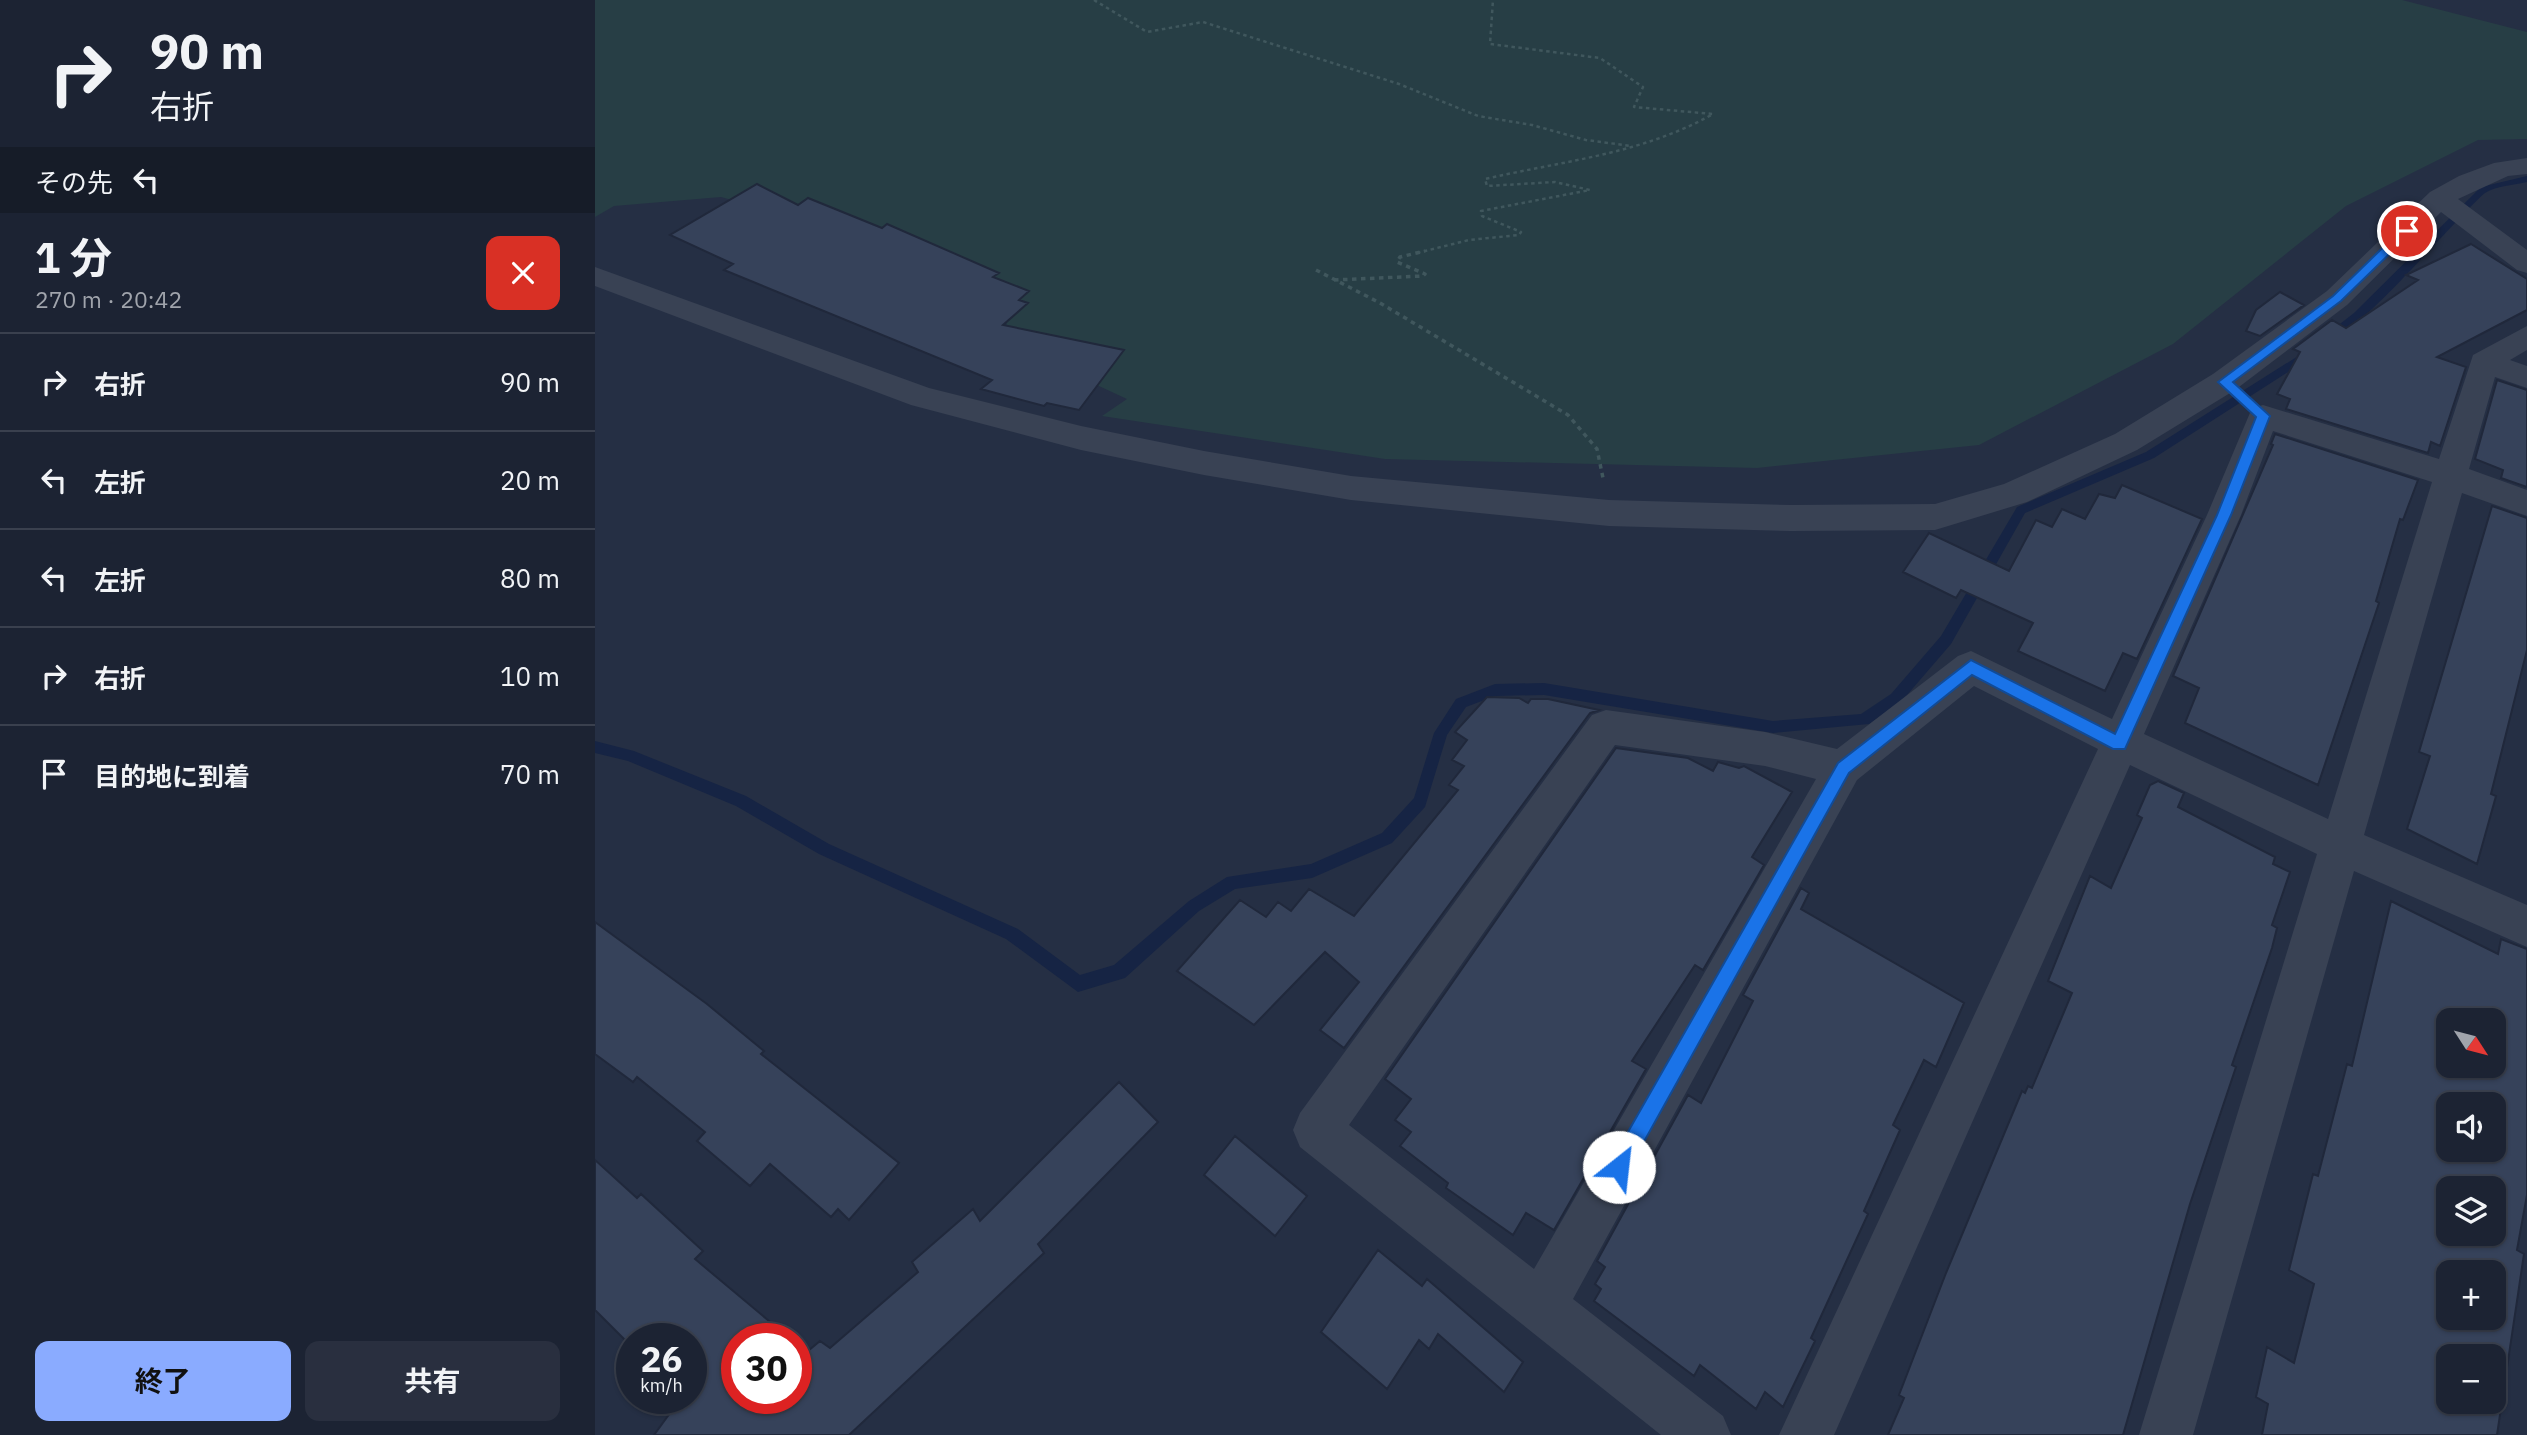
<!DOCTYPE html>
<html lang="ja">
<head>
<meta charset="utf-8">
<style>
	:root { --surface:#1c2333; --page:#292f3f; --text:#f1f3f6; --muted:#a0a4ac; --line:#3a404e; --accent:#8aabff }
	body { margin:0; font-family:"IBM Plex Sans","Noto Sans JP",sans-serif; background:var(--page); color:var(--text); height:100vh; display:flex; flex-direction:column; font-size:26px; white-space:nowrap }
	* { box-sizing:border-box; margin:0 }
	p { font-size:23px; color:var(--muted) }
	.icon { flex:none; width:38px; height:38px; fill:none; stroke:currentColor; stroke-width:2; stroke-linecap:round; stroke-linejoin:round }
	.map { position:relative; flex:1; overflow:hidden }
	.panel { display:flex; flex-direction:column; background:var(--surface); width:595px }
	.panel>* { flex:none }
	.top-card { background:#1c2333; color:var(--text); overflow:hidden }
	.needle { width:46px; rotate:126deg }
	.fabs { position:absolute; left:1841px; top:1008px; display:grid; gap:14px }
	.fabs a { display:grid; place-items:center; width:70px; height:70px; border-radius:14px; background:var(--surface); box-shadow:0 2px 5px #0004,0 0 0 2px var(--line); font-size:35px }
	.speed { position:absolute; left:21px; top:1323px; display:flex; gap:14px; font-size:35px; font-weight:700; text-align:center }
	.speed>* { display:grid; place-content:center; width:91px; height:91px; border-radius:50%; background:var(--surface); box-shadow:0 2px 5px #0004,0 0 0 2px var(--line); line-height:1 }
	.speed small { font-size:18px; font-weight:400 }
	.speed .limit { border:10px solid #d22; background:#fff; color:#111 }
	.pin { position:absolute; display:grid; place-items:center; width:60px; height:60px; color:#fff; margin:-30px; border:4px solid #fff; border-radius:50%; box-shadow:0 2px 7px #0007 }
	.me { position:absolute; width:77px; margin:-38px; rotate:29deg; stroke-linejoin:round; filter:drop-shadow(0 0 5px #0008) }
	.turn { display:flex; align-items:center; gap:24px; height:147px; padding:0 35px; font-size:32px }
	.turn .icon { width:91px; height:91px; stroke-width:2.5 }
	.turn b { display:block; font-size:49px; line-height:60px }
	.then { display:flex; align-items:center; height:66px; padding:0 35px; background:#0003; gap:14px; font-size:26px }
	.round { display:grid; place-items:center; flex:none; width:74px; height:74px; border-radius:14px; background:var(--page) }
	.headline { display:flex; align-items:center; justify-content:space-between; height:119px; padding:0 35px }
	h1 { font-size:42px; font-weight:700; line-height:52px }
	.button { display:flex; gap:14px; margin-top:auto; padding:14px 35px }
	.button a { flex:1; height:80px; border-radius:14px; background:var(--accent); color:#111; font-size:28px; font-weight:700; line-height:80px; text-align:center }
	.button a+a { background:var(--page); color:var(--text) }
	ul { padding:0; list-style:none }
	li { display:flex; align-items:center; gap:21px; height:98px; padding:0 35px; border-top:2px solid var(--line) }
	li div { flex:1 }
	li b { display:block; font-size:26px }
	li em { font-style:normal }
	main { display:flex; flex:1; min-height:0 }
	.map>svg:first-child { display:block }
	.green { fill:#273e45 }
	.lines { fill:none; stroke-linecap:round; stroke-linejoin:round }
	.stream { fill:#162444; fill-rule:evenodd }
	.building { fill:#36425a; stroke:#20283b; stroke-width:2; fill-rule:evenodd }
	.path-far1 { stroke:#40575d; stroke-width:2.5; stroke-dasharray:3.5 3.5; stroke-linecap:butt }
	.path { stroke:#40575d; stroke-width:3.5; stroke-dasharray:4.5 4.5; stroke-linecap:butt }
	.street { fill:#394254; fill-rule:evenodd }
	.route { fill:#1a73e8; stroke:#114b97; stroke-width:2 }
</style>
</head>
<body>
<main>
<section class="panel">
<div class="top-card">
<div class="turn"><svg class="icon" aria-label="right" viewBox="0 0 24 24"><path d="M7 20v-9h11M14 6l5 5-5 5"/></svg><div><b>90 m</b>右折</div></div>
<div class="then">その先<svg class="icon" aria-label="left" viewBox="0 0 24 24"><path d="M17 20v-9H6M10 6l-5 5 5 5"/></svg></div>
</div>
<div class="headline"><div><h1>1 分</h1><p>270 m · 20:42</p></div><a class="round" style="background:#d93025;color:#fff"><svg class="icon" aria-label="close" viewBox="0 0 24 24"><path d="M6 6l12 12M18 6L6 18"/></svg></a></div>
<ul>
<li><svg class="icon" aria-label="right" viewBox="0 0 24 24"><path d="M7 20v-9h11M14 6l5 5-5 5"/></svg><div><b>右折</b></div><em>90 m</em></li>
<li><svg class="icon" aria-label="left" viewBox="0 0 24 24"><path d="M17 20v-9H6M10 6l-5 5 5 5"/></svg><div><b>左折</b></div><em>20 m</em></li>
<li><svg class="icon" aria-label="left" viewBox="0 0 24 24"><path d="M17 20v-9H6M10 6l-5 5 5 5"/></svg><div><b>左折</b></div><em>80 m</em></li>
<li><svg class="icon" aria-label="right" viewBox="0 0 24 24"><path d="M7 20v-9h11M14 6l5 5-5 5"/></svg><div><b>右折</b></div><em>10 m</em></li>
<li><svg class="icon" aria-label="arrive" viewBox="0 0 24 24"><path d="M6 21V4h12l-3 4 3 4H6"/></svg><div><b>目的地に到着</b></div><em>70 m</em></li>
</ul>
<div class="button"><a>終了</a><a>共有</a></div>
</section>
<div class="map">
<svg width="1932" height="1435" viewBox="0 0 1932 1435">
	<rect width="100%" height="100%" fill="#252f44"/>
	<path class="green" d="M0 0H1807L1932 32V139L1883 140 1751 206 1578 344 1384 445 1162 468 790 459 507 416 532 399 491 380 405 352 418 297 266 235 126 197 19 206 0 217Z"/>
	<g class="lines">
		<path class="stream" d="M1932 176V182C1920 185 1900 186 1890 193 1863 215 1757 343 1732 340V334L1759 313 1886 187Z
			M1711 351 1715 352V358L1559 458 1430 513 1356 644 1306 702 1274 724 1178 733 949 695 900 696 871 707 852 735 830 807 797 843 717 878 640 889 604 911 530 978 483 992 411 939 224 854 141 806 33 761 0 753V741L39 751 151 796 234 844 423 929 485 975 519 965 594 901 632 877 716 864 787 833 819 798 839 733 861 699 900 684 949 683 1178 721 1266 714 1296 694 1346 636 1422 507 1551 452Z"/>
	</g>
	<path class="building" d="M162 184 203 205 213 198 287 228 292 224 404 273 398 277 434 291 424 300 433 303 408 325 529 350 484 410 452 403 449 406 386 389 397 380 129 270 138 264 75 235Z
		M1876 244 1932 279V310L1842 357 1871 367 1845 446 1836 442 1833 453 1691 409 1695 399 1682 394 1705 352 1698 349 1737 320 1751 328 1823 280 1811 275Z
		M1685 292 1709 305 1665 336 1651 331 1661 310Z
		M1902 380 1932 390V487L1906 478 1908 470 1880 459Z
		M1680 434 1823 480 1808 520 1805 519 1781 601 1784 603 1723 785 1590 723 1604 688 1578 676 1678 445 1676 444Z
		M1527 485 1607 519 1542 659 1528 653 1510 691 1423 651 1438 623 1366 590 1361 598 1308 572 1334 533 1414 571 1441 520 1457 527 1467 509 1490 519 1504 494 1520 498Z
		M1897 506 1932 518V650L1896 794 1901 796 1882 864 1812 829 1835 756 1824 752Z
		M892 697 924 698 933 703 936 699H953L1004 710 995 713 749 1048 725 1030 764 982 730 952 659 1025 582 971 645 900 671 917 683 902 696 911 714 889 759 916 863 790 854 785 869 766 857 760 872 740 860 732Z
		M1021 748 1093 758 1118 771 1123 762 1144 768 1149 766 1197 792 1157 857 1169 865 1108 970 1100 965 1037 1061 1051 1069 959 1230 931 1213 918 1235 851 1188 853 1183 805 1146 816 1132 800 1120 816 1099 790 1079Z
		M1563 781 1589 793 1583 807 1680 857 1678 864 1695 872 1677 925 1682 928 1677 948 1637 1065 1641 1067 1595 1204 1528 1435H1293L1309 1398 1304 1395 1351 1273 1427 1091 1430 1093 1433 1086 1437 1088 1477 993 1453 981 1495 876 1516 888 1547 818 1542 815 1555 785Z
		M1206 888 1214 893 1206 909 1369 1003 1341 1067 1329 1060 1298 1125 1305 1130 1269 1211 1273 1214 1216 1338 1220 1341 1188 1407 1170 1392 1161 1409 1105 1365 1099 1376 999 1301 1006 1289 1000 1284 1010 1267 1002 1261 1093 1095 1106 1103 1158 1001 1148 995Z
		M1796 901 1903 954 1906 939 1932 949V1195L1922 1250 1929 1254 1902 1435H1667L1673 1404 1661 1397 1672 1347 1699 1363 1719 1284 1694 1270 1718 1174 1723 1176 1752 1064 1757 1066ZM1853 1020H1899V1066H1853ZM1853 1104H1899V1150H1853ZM1853 1188H1899V1234H1853ZM1853 1272H1899V1318H1853ZM1853 1356H1899V1402H1853Z
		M0 922 112 1004 169 1051 166 1054 304 1163 254 1220 243 1209 236 1217 175 1164 155 1186 102 1141 110 1132 42 1077 38 1082 0 1054Z
		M524 1082 563 1122 443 1244 449 1253 254 1435H59L86 1398H96V1339H37V1347L0 1310V1160L42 1198 46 1194 108 1251 100 1259 174 1321 163 1331 170 1339H142V1398H201V1361L225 1341 235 1348 323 1272 317 1262 378 1209 385 1221Z
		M640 1136 712 1196 680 1236 609 1175Z
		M783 1250 827 1286 832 1279 928 1362 909 1392 843 1334 834 1349 824 1340 792 1389 726 1332Z"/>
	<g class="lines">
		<path class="path-far1" d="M499 0 552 32 608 22 804 84 883 116 937 125 991 140 1036 146
			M822 253 874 240 924 235 926 232 887 216 886 211 995 190 960 182 892 186 890 179C968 161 1047 154 1118 114L1039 107 1048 87 1005 58 895 44 898 0"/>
		<path class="path" d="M721 270 785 303 973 415 1002 449 1008 478
			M739 280 828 276 830 274 802 262 805 257 830 251"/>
		<path class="street" d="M1932 158V174L1913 176 1863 199 1932 250V273L1922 270 1846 212 1752 305 1640 390 1542 450 1432 502 1340 530 1196 531 1014 526 756 500 609 475 486 450 316 405 0 286V267L334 388 486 426 609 451 756 476 1014 500 1196 505 1340 504 1409 484 1520 434 1618 374 1732 291 1835 192 1864 176 1899 163Z
			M1932 326V350L1915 360 1932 366V388L1900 377 1874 469 1932 490V516L1867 493 1769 835 1932 905V947L1759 871 1598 1435H1544L1722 854 1535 765 1239 1435H1184L1503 749 1379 686 1262 780 978 1299 1128 1416 1136 1435H1066L705 1147 698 1130 705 1113 997 715 1011 710 1170 732 1242 749 1363 656 1376 651 1517 719 1612 515 1657 408 1668 405 1844 459 1878 355ZM1678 431 1837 482 1733 819 1549 734 1646 515ZM1020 745 1170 766 1221 779 939 1269 754 1125Z"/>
	</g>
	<path class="route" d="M1808 228 1818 231 1746 301 1638 382 1675 416 1636 515 1530 749H1518L1377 675 1254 773 1031 1174 1024 1177 1017 1174 1014 1167 1017 1160 1243 763 1376 660 1520 734 1622 515 1661 417 1623 382 1738 296Z"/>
</svg>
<div class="fabs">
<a><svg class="needle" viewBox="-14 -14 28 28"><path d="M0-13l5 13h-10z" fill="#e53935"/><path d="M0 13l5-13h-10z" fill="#a0a4ac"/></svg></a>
<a><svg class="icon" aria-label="sound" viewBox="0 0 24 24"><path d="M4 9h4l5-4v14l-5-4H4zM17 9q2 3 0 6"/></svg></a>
<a><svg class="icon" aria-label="layers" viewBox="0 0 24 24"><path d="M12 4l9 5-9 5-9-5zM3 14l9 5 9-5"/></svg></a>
<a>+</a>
<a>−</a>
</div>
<div class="speed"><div>26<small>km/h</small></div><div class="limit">30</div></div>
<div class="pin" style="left:1812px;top:231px;background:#d93025"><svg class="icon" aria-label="arrive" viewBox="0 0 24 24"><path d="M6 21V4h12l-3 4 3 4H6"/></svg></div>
<svg class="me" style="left:1024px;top:1167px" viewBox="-20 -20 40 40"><circle r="19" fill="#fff"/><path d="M0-13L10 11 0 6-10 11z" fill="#1a73e8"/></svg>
</div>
</main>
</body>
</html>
